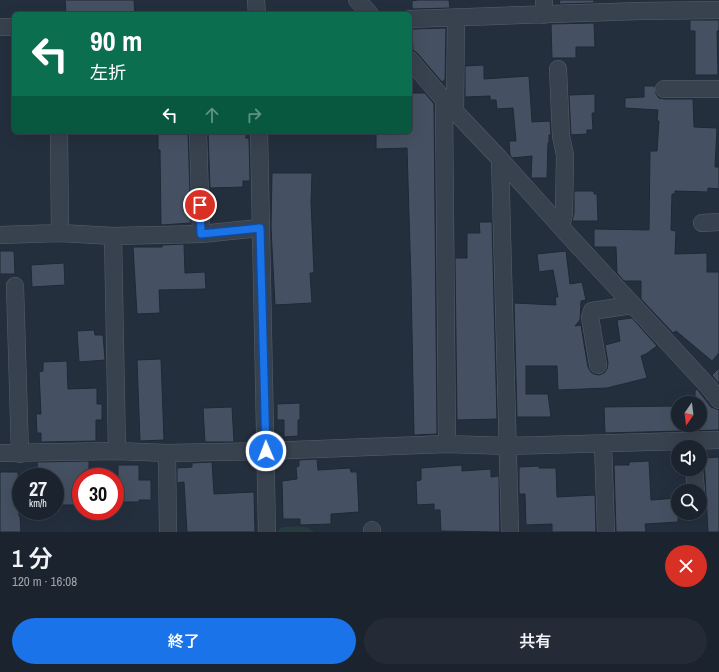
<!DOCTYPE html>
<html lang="ja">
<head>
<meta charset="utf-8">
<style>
	:root { --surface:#1b232e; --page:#242b36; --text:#f1f3f6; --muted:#a0a4aa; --line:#39404a; --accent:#1a73e8 }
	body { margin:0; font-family:"Archivo Narrow","Noto Sans JP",sans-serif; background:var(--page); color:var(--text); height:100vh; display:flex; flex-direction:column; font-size:15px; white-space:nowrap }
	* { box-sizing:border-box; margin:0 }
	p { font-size:13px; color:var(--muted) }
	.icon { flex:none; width:22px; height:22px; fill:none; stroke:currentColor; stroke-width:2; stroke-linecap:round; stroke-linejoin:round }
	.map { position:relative; height:532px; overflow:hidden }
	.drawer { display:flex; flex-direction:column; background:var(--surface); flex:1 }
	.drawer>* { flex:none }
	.guide { position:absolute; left:12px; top:12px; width:400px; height:122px; border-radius:6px; box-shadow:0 4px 16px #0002,0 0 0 1px var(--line); background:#0b6e4f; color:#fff; overflow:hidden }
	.needle { width:26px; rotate:194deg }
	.buttons { position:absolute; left:671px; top:396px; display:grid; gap:8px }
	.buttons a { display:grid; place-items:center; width:36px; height:36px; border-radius:50%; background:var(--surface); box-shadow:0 4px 16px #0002,0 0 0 1px var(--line); font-size:20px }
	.speed { position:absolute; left:12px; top:468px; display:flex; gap:8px; font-size:20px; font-weight:700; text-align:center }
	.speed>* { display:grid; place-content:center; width:52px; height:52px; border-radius:50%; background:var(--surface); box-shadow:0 4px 16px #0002,0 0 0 1px var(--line); line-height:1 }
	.speed small { font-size:10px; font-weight:400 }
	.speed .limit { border:6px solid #d22; background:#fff; color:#111 }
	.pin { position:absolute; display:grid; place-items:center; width:34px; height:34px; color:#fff; margin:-17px; border:2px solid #fff; border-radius:50%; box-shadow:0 1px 4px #0007 }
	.me { position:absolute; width:44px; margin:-22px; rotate:359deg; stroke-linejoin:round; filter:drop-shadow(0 0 3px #0008) }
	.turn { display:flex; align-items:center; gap:14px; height:84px; padding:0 12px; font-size:18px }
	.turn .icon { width:52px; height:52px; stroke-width:2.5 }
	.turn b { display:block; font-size:28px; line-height:34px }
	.lanes { display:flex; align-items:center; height:38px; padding:0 12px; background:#0003; justify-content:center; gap:20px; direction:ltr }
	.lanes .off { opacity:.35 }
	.round { display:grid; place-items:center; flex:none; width:42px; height:42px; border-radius:21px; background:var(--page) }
	.overview { display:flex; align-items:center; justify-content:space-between; height:68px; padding:0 12px }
	h1 { font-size:24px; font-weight:600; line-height:30px }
	.cta { display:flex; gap:8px; margin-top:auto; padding:8px 12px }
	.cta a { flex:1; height:46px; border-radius:24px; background:var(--accent); color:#fff; font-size:16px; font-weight:600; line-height:46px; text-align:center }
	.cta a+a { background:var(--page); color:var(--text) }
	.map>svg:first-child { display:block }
	.green { fill:#263c3f }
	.building { fill:#455162; stroke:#1f2835 }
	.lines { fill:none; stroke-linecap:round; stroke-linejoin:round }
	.minor-casing { stroke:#565f6c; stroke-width:18 }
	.minor { stroke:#38414e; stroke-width:17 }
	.route-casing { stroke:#114b97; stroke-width:10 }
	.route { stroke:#1a73e8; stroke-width:7 }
</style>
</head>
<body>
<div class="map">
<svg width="719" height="532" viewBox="0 0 719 532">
	<rect width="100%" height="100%" fill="#242f3e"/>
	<path class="green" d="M283 527C293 527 307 524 314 532H278V530Z"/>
	<path class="building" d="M65 0H134L135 14H66Z
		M418 0H449L450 8 412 9V1Z
		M560 0H594V3L559 4Z
		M690 20H719V31H717L718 75H695V31H690Z
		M594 23 595 47H576V58H552L551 24Z
		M446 28 445 80 442 82 418 54 413 50 412 29Z
		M484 65V79L529 76 532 122 550 121 551 135H549V143H548L547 178H531L532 156 512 158 510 155 509 141H516L513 108 497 109 496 100H490V96L465 97V66Z
		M644 86H655L656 94 659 98 664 99H693L694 127 717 128 715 167H719V189L708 188V192L675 191V194H672L671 230 676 231 675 254 707 253V272H719V353L712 361 676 331 673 333 641 299V281H624L617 273 616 247H594V229L649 230 650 151H657L659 121H657L658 110 625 108V98L644 97Z
		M410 93H425L434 104 437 434 414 435 411 281 407 148 376 149V132H410Z
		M595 94V113H592L593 130H587V134L571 135 569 95Z
		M158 132H188L191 223 161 225 160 150H158Z
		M208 132H246V138H249L250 181H243V187L210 188Z
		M272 173H312L311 201 314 273H310L312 303 275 305 271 228Z
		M574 191H594V194H597L598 221H572L574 213Z
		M479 222H492L497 419 457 420 455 258H467V233H480Z
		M184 244 185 273 205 272 206 289 159 290 160 313 137 314 133 247H162V245Z
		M0 251H14L15 274H0Z
		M566 251 570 284 582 282 586 300 581 301 580 320 575 326 581 325 585 350 588 367 591 372 594 374 599 375 604 373 607 369 608 363 605 345 620 341 617 320 632 318 657 346 646 354 641 356 647 378 607 388 558 390 557 366H526V394H548L551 417H517L514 303 556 305 555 297H558L553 270 539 272 537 254Z
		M64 263 65 285 32 287 31 265Z
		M94 330 95 335H103L105 360 79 362 77 331Z
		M161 359 164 440 140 441 137 360Z
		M67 361 68 389 97 388V404H102V420H96V441L41 442V433H37L36 414H41L39 372 43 371V362Z
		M719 368V384L712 375Z
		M697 389 711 407 719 410V430L605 433 604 407 678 406V425H700V403H683L695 402V391Z
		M300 403V420H298V436L284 437V420H277V404Z
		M232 407 234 442H205L203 408Z
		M719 457V532H708L704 458Z
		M317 459 318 470 350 468 351 472H357L359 512 331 514V524L300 525V519H283L282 481 297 479 296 467 299 466V460Z
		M89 461V474H86L87 477H81V505H55V477H38L37 462Z
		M649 461 651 500 678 498V522L645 524 646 532H616L614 465H629V462Z
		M212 462 214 494 254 492 255 532H187L184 482 177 483V468L192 467V463Z
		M118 465H139V480H151V500H139V502H118Z
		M462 465V471L491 469V477L499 476 500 532 441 531 440 510H434V504L417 505 416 481 421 480V468Z
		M539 466V468H556L557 497 595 495 596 532H552V524L526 525 525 494H519V467Z
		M0 472H18L19 516H20L21 532H0Z"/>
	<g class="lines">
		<g class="minor-casing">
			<path id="minor" d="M256 0 257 14
				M357 0 370 14
				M544 0V15
				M410 19 640 11 719 10
				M0 27H14
				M410 60 444 100 500 159 570 237 707 385 719 400
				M558 69 561 136 565 155 564 213 561 227
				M664 89H719
				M444 100 447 444
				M455 112 456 18
				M59 132 60 233
				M198 132 201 234
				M259 132 267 532
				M500 159 510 532
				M702 223 719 222
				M0 235 60 233 113 236 201 234 260 228
				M113 236 117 451
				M15 286 20 454
				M598 365 590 317 592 311 632 305
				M603 443 606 532
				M0 453 117 451 167 453 266 451 447 444 508 446 719 440
				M167 453 168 532
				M694 469 696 491
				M372 530V532"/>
		</g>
		<use href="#minor" class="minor"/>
	</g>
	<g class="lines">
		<g class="route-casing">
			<path id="route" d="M200 205 201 234 260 228 266 451"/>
		</g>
		<use href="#route" class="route"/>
	</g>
</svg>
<div class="buttons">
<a><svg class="needle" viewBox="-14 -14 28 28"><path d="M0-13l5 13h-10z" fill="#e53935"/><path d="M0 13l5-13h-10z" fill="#a0a4aa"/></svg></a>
<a><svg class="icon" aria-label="sound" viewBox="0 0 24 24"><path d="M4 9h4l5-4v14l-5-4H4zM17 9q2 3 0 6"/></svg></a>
<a><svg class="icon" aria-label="search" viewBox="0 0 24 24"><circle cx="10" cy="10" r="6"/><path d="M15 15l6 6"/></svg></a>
</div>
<div class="speed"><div>27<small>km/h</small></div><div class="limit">30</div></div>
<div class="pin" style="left:200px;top:205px;background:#d93025"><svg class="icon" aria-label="arrive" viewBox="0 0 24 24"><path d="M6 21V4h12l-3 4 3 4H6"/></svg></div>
<svg class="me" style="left:266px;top:451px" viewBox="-20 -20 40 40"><circle r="17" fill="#1a73e8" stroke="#fff" stroke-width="3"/><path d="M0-11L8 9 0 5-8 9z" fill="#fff"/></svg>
<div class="guide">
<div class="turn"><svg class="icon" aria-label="left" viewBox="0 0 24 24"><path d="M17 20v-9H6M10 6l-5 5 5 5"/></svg><div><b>90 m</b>左折</div></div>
<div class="lanes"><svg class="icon" aria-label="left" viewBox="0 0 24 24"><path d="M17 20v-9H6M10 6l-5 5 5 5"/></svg><svg class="icon off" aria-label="ahead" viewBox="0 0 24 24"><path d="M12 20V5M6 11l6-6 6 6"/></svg><svg class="icon off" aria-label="right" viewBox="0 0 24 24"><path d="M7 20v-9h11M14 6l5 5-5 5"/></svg></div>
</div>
</div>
<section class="drawer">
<div class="overview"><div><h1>1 分</h1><p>120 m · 16:08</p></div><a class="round" style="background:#d93025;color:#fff"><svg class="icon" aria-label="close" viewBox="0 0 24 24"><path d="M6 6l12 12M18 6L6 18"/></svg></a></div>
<div class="cta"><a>終了</a><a>共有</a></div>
</section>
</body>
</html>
